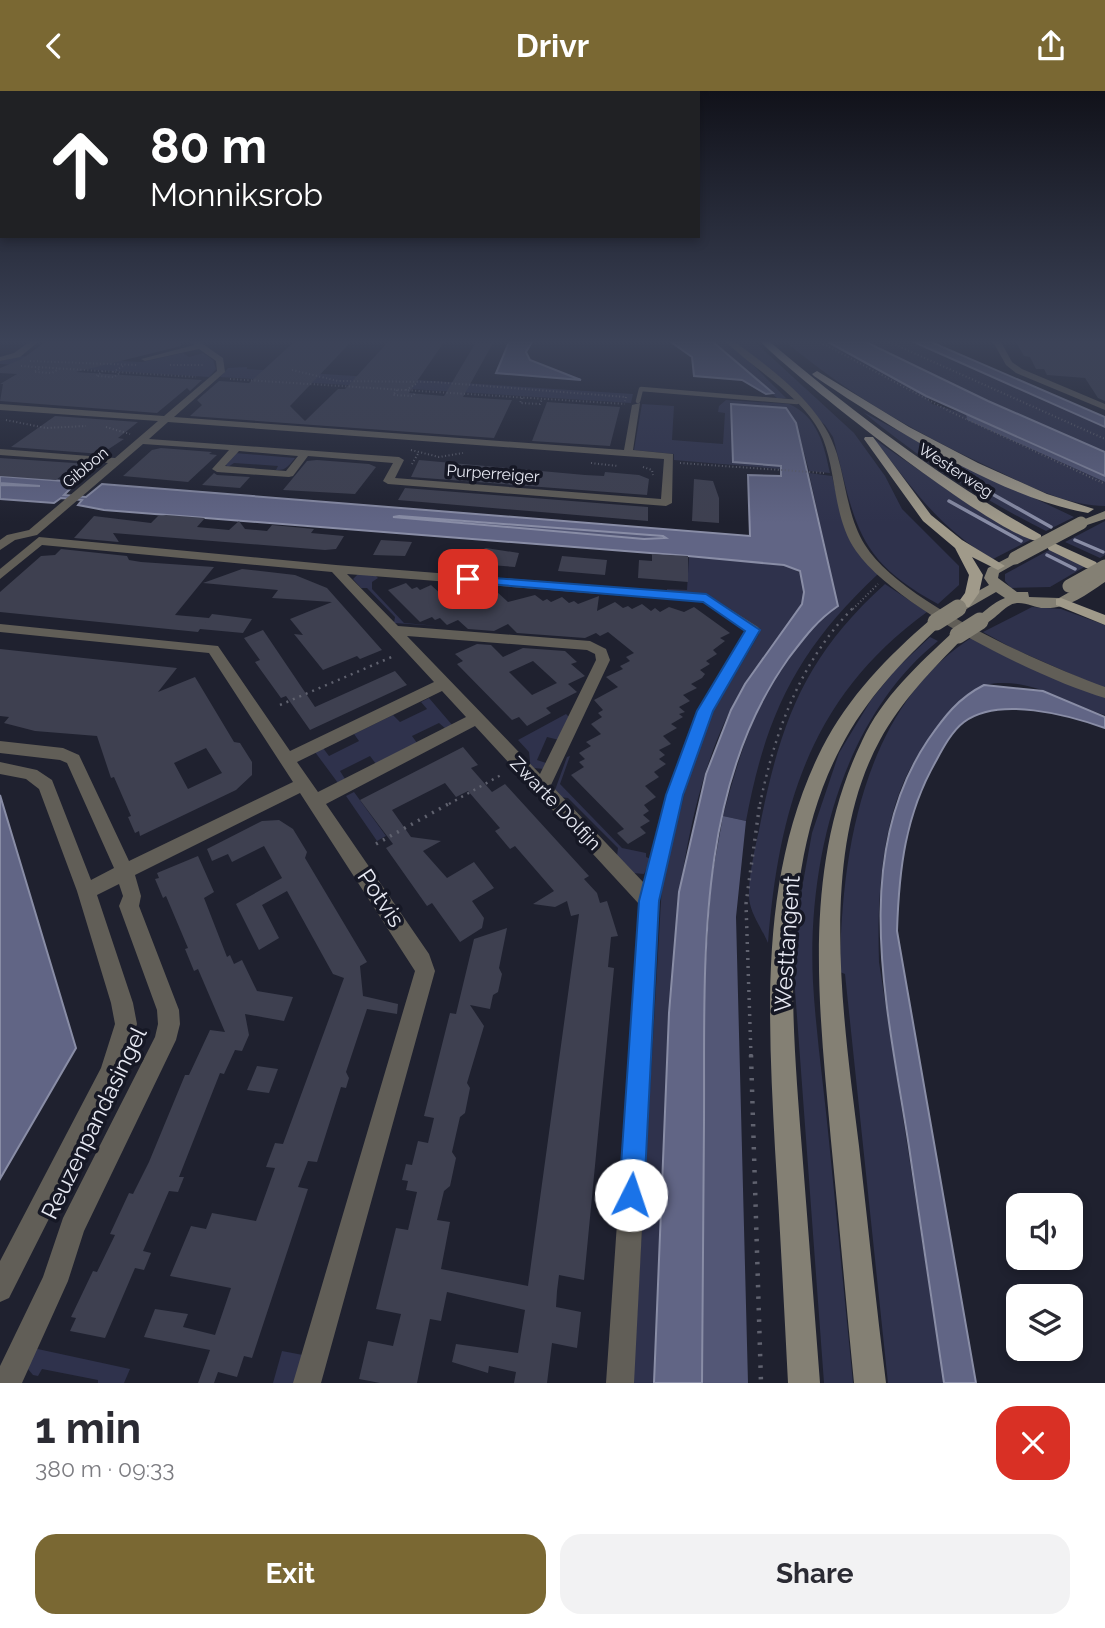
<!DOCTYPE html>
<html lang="en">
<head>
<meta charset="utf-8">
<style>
	:root { --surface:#fff; --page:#f2f2f3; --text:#2b2b33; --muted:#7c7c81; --accent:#7a6833 }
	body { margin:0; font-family:Raleway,sans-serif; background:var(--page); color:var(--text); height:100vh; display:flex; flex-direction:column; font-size:26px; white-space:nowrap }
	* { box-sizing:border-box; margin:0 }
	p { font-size:23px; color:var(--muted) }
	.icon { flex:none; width:38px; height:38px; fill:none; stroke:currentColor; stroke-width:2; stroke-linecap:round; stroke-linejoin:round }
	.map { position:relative; height:1292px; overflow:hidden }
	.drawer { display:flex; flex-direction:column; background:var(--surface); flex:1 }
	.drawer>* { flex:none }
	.guide { position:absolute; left:0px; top:0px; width:700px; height:147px; box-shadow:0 4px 10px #0003; background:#202124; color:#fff; overflow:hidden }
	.controls { position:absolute; left:1006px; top:1102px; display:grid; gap:14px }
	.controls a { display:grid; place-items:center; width:77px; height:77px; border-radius:14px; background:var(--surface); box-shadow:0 4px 10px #0003; font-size:35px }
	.pin { position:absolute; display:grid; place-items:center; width:60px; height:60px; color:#fff; margin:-30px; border-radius:14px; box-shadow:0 4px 10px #0006 }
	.me { position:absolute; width:77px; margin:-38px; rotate:4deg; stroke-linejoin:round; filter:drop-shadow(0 0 5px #0008) }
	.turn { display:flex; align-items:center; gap:24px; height:147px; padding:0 35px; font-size:32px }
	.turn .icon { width:91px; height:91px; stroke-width:2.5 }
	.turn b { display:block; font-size:49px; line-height:60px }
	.round { display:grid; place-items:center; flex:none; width:74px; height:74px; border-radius:21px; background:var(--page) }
	.overview { display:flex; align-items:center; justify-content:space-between; height:119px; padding:0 35px }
	h1 { font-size:42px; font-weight:700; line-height:52px }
	.cta { display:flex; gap:14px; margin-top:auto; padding:14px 35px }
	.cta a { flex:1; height:80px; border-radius:21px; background:var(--accent); color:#fff; font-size:28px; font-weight:700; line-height:80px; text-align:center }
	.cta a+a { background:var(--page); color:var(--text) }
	header { display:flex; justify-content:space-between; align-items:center; height:91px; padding:0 35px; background:var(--accent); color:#fff; font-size:32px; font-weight:700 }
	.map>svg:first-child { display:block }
	.green { fill:#2f324c }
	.forest { fill:#535776 }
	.water { fill:#616585; stroke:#898da6; stroke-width:2; fill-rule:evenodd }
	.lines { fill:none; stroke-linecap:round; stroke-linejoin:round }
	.stream { stroke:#898da6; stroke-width:3.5 }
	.building { fill:#3e4050; fill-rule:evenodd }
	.path-far3 { stroke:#60626f; stroke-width:2; stroke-dasharray:1 2.5; stroke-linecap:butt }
	.path-far2 { stroke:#60626f; stroke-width:2.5; stroke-dasharray:2 5; stroke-linecap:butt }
	.path-far1 { stroke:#60626f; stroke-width:3.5; stroke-dasharray:2 6; stroke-linecap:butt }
	.path { stroke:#60626f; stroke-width:4.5; stroke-dasharray:2.5 9; stroke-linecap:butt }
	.service { stroke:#615e57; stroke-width:4.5 }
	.minor { fill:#615e57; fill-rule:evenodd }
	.secondary { fill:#848074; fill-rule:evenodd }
	.primary { fill:#a09a8a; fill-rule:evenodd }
	.secondary-bridge-far1 { stroke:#848074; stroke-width:13 }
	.secondary-bridge { stroke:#848074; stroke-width:17 }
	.route { fill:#1a73e8; stroke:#114b97; stroke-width:2 }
	.labels { text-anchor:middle; stroke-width:7; stroke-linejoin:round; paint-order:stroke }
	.far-street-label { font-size:16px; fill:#e7e9f3; stroke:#161825 }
	.street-label { font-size:19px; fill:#e7e9f3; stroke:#161825 }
	.near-street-label { font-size:23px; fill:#e7e9f3; stroke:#161825 }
</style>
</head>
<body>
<header><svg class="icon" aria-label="back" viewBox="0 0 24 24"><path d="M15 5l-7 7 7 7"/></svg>Drivr<svg class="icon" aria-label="share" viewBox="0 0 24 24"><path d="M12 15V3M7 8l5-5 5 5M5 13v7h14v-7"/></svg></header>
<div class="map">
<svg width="1105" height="1292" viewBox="0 0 1105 1292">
	<rect width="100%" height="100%" fill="#1f212f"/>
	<path class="green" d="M713 251H725L744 265 786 307 778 308Z
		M732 251H755L854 342 885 385 902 418 959 475V494L938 513C853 467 856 431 833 346L825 334Z
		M786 251H828L926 305 932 313 966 323 967 329 1105 391V415C1068 414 1037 399 1004 383 924 346 854 308 786 251Z
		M866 251H914L1105 336V361L988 310Z
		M183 262 189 266 203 262 213 269 216 278 209 286 0 273V270L21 265 142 271Z
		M247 276V278L633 303 631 312 220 286 228 277Z
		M726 309 789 313C818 326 824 354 830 382L809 380 796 332 786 317 731 313 734 371 781 374V378L674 369V363L634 359 642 313 674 315 672 349 723 353 725 322 718 321 719 315Z
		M863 321 948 366 1074 426 1046 440C980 407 920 368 863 321Z
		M874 348 974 417 1032 448 993 468C938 437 912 396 874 348Z
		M235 362 295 367C289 374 286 380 276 379L278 375 234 372 228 376 225 373Z
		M809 382 832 385 844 435 878 483C798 558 766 622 746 730L723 725C743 649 770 561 838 515Z
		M1105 430V464L1100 467 1065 451Z
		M1051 458 1086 475 1050 496 1011 497 1005 490V483Z
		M689 465 789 475 803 484C803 491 805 499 804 506 801 526 760 570 747 590 699 664 681 771 674 857L654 1292H633L662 793 693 668 714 619 759 543 752 533 713 507 667 502V498L687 499Z
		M359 482 374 483 378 487 372 491V498L404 532 439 535 394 532 395 526 367 497H361L353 488Z
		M885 493 927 521C811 605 779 715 768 852 763 840 753 826 750 813 746 796 755 757 759 739 780 633 803 567 885 493Z
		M1032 516 1061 518 1105 534V598L1012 557 983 541Z
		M974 545 1105 606V624C1069 613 1037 590 998 592 972 593 959 611 944 630 935 643 923 655 915 669 881 725 877 808 879 871L944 1292H888L845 883 840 881C841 761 863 615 974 545Z
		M930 546 938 550C841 628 807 772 813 891 816 944 824 997 829 1050 837 1130 845 1211 853 1292H824L794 885 800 808 812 742 839 662 871 609 896 578Z
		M429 607 453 635 446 638 439 632 412 645 417 652 376 673 370 665 340 680 345 688 338 692 315 661 323 657 329 665 359 650 354 643 393 624 400 631 427 618 421 611Z
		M566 623 569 626 559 649 547 646 537 669 549 673 544 678 534 677 527 672 530 670 529 661 518 649Z
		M570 665 560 693 622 757 646 762V766L651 768 644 783 633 782 617 765 618 757 568 707 559 706 555 699 567 666Z
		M354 701 386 745 377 750 346 705Z
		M33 1257 130 1278 124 1292H98V1289L42 1278 38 1285 33 1284 28 1278Z
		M282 1260 303 1264 295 1292H273Z"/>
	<path class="forest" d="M966 323 1105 385V391L967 329Z
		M399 425 663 445 666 447 644 448 393 426Z
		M723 725 746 730 736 826 748 1292H702L705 883 711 791Z"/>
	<path class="water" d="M509 251H532L526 261 530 269 581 289 496 282Z
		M671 251H713L773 302 766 303 742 289 694 285 692 266Z
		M828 251H866L988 310 1105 361V385L926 305Z
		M914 251H931L1105 326V336Z
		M731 313 786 317 796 332 838 515C816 530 804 547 788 568 694 700 705 878 704 1031 703 1118 703 1205 702 1292H654L669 922 679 801 706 683 731 619 745 593 802 513 804 501 800 480 784 474 688 465 104 419 78 414 82 409 61 407 54 412 0 408V394L40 395 0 392V385L77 391 64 404 86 406 102 393 750 445 748 384 781 385V375L733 371ZM399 425 663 445 666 447 644 448 393 426Z
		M984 594 1043 600 1105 626V637C1068 624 999 605 964 631 952 640 943 657 936 670 905 724 899 779 897 840L976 1292H944C932 1213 921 1135 909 1056 889 925 848 768 928 649 944 626 958 607 984 594Z
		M0 704 76 957 0 1088Z"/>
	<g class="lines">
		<path class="stream" d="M987 400 1051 436
			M949 410 1021 450
			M1075 449 1103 461
			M1047 464 1075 478"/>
	</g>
	<path class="building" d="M45 251H181V255L76 281 202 289 190 300 187 297 157 322 0 310 3 293H0L17 283 0 282V277L22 268Z
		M294 251H351L290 315 305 330 338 298H345L388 251H444L409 302 444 305 476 251 493 252 463 306 512 309 494 347 190 325 202 314 197 309 219 290 249 292Z
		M1016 251H1105V310L1098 307 1085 287 1047 284 1044 278H1036L1030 266 1024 265Z
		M547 311 620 316 610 355 532 350Z
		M55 325 138 331 118 347 124 348 101 363 11 356Z
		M161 357 212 361 209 363 217 364 188 391 123 385 152 359Z
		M0 367 89 373 77 383 65 382 56 389 0 385Z
		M317 369 369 373 376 376 355 403 283 399 307 370Z
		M419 369 585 384 604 385 605 381 639 384 649 388 647 404 411 386Z
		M214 382 217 384 250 386 240 397 202 394Z
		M694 388 713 390 719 407V432L692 430Z
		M405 397 648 416V430L398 409Z
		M166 424 205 427 197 436 229 439 239 430 245 438 267 440 272 434 314 438 311 442 344 445 336 458 325 459 113 442 119 451 74 447 94 425 151 432 158 425Z
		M381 449 412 451 405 465 373 464Z
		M486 457 519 462 515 476 451 471Z
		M61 458 127 465 129 469 141 471 214 476 175 524 209 527 203 535 212 523 252 528 243 542 200 538 198 541 0 521V501L41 465 55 464Z
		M652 463 688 465V491L638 487 639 469 652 470Z
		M562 465 607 469 605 484 558 480Z
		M242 478 295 484 327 497 382 559 360 568 357 565 323 579 294 543 303 544 290 528 332 511 272 507 278 499 203 492Z
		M406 492 412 498 417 496 420 499 431 494 443 505 470 498 477 504 482 502 485 505 496 500 508 511 535 504 543 510 547 508 551 511 562 506 569 512 574 510 578 513 599 505 597 520 615 511 623 517 628 515 632 518 642 513 651 520 655 517 660 521 669 516 684 521 694 516 730 542 720 547 725 550 713 559 717 563 706 570 710 573 700 579 705 583 702 587 691 593 697 597 683 604 690 610 679 616 685 621 679 623 683 626 671 633 677 637 663 645 671 653 659 659 665 664 659 668 666 673 654 681 659 686 645 695 656 706 644 714 649 720 643 724 650 730 640 736 646 742 628 753 617 742 624 738 571 684 584 676 579 671 585 668 579 662 591 655 586 651 601 643 591 633 602 626 598 622 603 619 594 609 618 596 606 586 623 578 620 575 630 570 626 566 634 562 608 541 600 545 596 542 585 547 517 542 508 533 494 540 468 538 458 529 447 534 440 527 435 529 432 526 420 531 388 499Z
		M263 539 315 616 395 580 407 594 310 639 286 605 281 607 255 571 260 569 244 547Z
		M477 553 491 554 503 566 523 557 565 560 577 571 571 573 585 585 568 593 577 601 546 617 551 622 527 635 519 626 512 629 457 573 463 570 455 563ZM533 570 557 592 532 604 509 581Z
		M0 558 177 577 158 601 195 586 234 651 240 652 252 671V684L236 699 140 745 139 740 135 742 128 726 131 725 114 686 111 687 97 645 35 640 4 632 9 626 0 625ZM206 657 222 682 188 698 174 672Z
		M463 656 478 674 471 677 492 701 505 693 589 785 584 788 597 802 600 812 607 810 618 845 611 846 608 876 614 877 584 1189 559 1184 557 1200 556 1216 581 1221 577 1257 552 1252 547 1292H514L516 1281 489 1275 488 1282 452 1271 456 1253 518 1262 525 1219 447 1201 441 1230 430 1228 417 1292H380L359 1288 368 1250 393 1255 401 1223 376 1218 396 1137 408 1139 417 1101 406 1099 408 1090 402 1089 406 1073 412 1074 418 1050 428 1052 434 1027 424 1025 450 922 456 923 474 848 507 837 499 877 502 883 498 901 493 904 490 918 470 914 484 935 467 992 470 997 465 1022 460 1026 452 1061 456 1067 450 1095 444 1100 437 1129 450 1131 441 1178 528 1195 579 823 571 825 567 810 555 816 533 813 554 800 515 755 510 758 495 740 500 737 468 700 456 706 445 692 392 719 411 746 441 750 423 760 447 787 474 771 494 797 472 810 484 827 482 837 460 851 432 812 427 815 386 757 393 753 360 709Z
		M279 729 293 738 307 761 305 767 367 871 360 875 363 905 398 913 397 923 367 918 346 981 349 987 346 997 341 996 317 1071 308 1070 298 1096 308 1098 252 1267 244 1265 237 1286 218 1281 214 1292H198L210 1259 144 1246 155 1218 188 1223 183 1236 215 1244 231 1197 170 1185 191 1135 206 1138 212 1122 256 1130 275 1077 266 1076 275 1052 283 1053 344 887 333 883 287 800 262 814 279 847 259 859 236 813 282 787 264 755 232 771 228 763 212 770 207 758 262 730Z
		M198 765 214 801 204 807 227 866 230 864 234 873 242 869 257 900 293 906 284 930 245 923 249 944 242 960 235 959 224 983 220 982 179 1086H184L178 1101 169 1100 143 1160 151 1162 144 1179 135 1177 105 1247 70 1240 76 1227 71 1226 93 1180 97 1181 115 1144 110 1143 129 1102 133 1103 149 1071 185 984H189L210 939 225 941 198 878 194 880 185 858 188 857 166 805 163 807 155 788 159 787 157 782Z
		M257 975 278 978 269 1002 247 999Z"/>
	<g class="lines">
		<path class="path-far3" d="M820 251 951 321 1105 393
			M889 251 1105 348
			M30 270 136 274
			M170 274H205
			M21 275 196 286
			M39 278 34 281 52 282 59 278
			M292 279 338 290 434 291 626 306 625 310
			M103 280 96 285 114 286 121 281
			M113 281 125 274
			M230 288 625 313
			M397 299 393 304 413 305 416 301
			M406 299 418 292
			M522 307 520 312 540 313 542 308
			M6 329 46 337 86 335
			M106 336 130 343
			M411 359 439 366 463 362
			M591 372 618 375
			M680 372 824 382
			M412 373 419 361
			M643 376 652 379 653 384
			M853 518 878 493"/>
		<path class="path-far2" d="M280 614 394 565
			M449 713 501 684
			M760 713C775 640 801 569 854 516"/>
		<path class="path-far1" d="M376 753 452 711
			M751 965 746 813 760 711"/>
		<path class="path" d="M751 964 761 1292"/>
		<path class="service" d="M638 310 641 298 797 311"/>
		<path class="minor" d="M29 251H38L20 266 0 270V266L14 262Z
			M191 251H200L223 267 225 281 174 326 624 359 632 314 640 312 633 359 673 363 672 412 666 415 388 393 383 390 393 372 308 365 293 385 289 386 217 381 212 378 229 359 143 353 37 444 15 449 0 459V449L7 444 29 439 108 372 0 364V358L115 367 158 330 0 319V313L164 325 217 280 216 270 199 258 145 270 141 268 194 254ZM168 331 664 368 661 408 395 387 404 369 399 366 149 348ZM239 360 298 365 286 380 225 375Z
			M726 251H735C773 279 823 315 837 363 846 393 848 427 865 454 900 511 1042 573 1105 596V607C1039 588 895 516 856 460 833 427 837 384 823 348 807 308 756 280 726 251Z
			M993 251H1001L1012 271 1022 278 1105 313V319L1016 282 1006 274Z
			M39 446 336 474 706 503 758 536 760 539 713 620 683 704 659 810 634 1292H606L639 813 475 635 326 713 429 863 435 880 321 1292H293L415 880 300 702 135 784 141 805 139 815 179 919 180 933 176 949 84 1140 68 1190 22 1292H0V1275L43 1186 63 1127 155 946 158 933 157 919 119 815 123 805 119 793 97 804 133 912 137 933 119 989 9 1207 0 1211V1170L101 977 115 933 111 912 77 800 39 698 26 688 0 683V671L37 679 52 689 91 789 114 777 67 672 60 669 0 662V650L63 657 79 664 129 770 293 691 209 562 0 541V533L218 555 290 660 434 591 332 481 42 454 0 488V478ZM347 483 703 511 745 540 697 620 667 704 644 792 551 694 610 569 606 558 590 550 398 535ZM407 545 587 559 595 563 596 569 540 683ZM442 600 466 626 318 701 297 671Z"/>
		<path class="secondary" d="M1105 420V428L1081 436 1075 432Z
			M1015 463 1022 467 1020 470 999 482 998 487 1017 501H1028L1029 506 1059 507 1105 481V491C1086 504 1068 518 1044 517 1036 517 1025 511 1017 512 1004 513 995 531 980 535L975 533V527C986 520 992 512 1005 507L996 501 963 520H953V514L989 494 984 487 988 477Z
			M936 526 943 531 941 534C901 571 866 608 841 656 777 777 792 928 802 1059 808 1136 814 1214 820 1292H788C784 1214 780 1136 775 1058 768 924 759 782 822 657 849 605 887 566 931 528Z
			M958 539 966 544 963 547C932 579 902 609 880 649 817 764 844 931 859 1055 868 1134 876 1213 886 1292H854C846 1211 839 1131 831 1050 819 915 801 776 862 650 882 606 919 573 953 541Z"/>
		<path class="primary" d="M761 251H770C855 323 943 389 1041 444V450C1009 456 790 283 761 251Z
			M817 280 909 336 978 372 1047 403 1094 418 1088 422C1000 407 888 335 814 285L812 283Z
			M865 346H873L931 424 962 449 1005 475 998 479 972 466 983 484 979 502 969 516H959L957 513 965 502 969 484 955 457 923 430 864 348Z
			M1054 452 1096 471 1098 474 1096 477H1086L1049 459 1047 456Z
			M1061 507 1105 524V534L1056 514V508Z"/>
		<path class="secondary-bridge-far1" d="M1015 467 1081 432
			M1069 495 1105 475"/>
		<path class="secondary-bridge" d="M936 531 958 517
			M958 544 980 530"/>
	</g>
	<linearGradient id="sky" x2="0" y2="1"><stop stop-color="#11121a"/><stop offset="0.58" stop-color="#3c4358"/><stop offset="1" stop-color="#3c4358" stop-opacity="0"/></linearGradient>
	<rect width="1105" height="432" fill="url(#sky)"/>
	<path class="route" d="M468 485 706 503 760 539 713 620 683 704 659 810 644 1104 640 1113 631 1117 622 1113 619 1104 639 810 666 704 697 620 745 540 703 511 464 491V486Z"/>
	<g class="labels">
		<g class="far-street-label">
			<text transform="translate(85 376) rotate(-40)" y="6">Gibbon</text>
			<text transform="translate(956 379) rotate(33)" y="6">Westerweg</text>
			<text transform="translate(493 382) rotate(4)" y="6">Purperreiger</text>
		</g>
		<g class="street-label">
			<text transform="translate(556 712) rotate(46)" y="7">Zwarte Dolfijn</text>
		</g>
		<g class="near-street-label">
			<text transform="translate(381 807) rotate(56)" y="8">Potvis</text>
			<text transform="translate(787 853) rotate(-86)" y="8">Westtangent</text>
			<text transform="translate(94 1032) rotate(-64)" y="8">Reuzenpandasingel</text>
		</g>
	</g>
</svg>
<div class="controls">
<a><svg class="icon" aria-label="sound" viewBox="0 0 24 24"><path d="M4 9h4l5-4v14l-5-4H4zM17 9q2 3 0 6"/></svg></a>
<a><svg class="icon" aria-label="layers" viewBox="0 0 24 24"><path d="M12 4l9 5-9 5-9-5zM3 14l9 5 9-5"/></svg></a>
</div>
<div class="pin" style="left:468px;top:488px;background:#d93025"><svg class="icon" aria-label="arrive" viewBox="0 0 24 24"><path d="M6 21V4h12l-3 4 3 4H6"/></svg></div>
<svg class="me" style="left:631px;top:1104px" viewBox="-20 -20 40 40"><circle r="19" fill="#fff"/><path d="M0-13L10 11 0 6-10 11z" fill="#1a73e8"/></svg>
<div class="guide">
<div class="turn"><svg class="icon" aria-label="ahead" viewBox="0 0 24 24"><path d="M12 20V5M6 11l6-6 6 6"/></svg><div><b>80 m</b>Monniksrob</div></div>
</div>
</div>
<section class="drawer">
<div class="overview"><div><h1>1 min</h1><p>380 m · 09:33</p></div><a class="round" style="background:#d93025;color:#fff"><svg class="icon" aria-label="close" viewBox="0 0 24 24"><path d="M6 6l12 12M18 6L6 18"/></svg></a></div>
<div class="cta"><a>Exit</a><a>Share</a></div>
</section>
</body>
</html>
